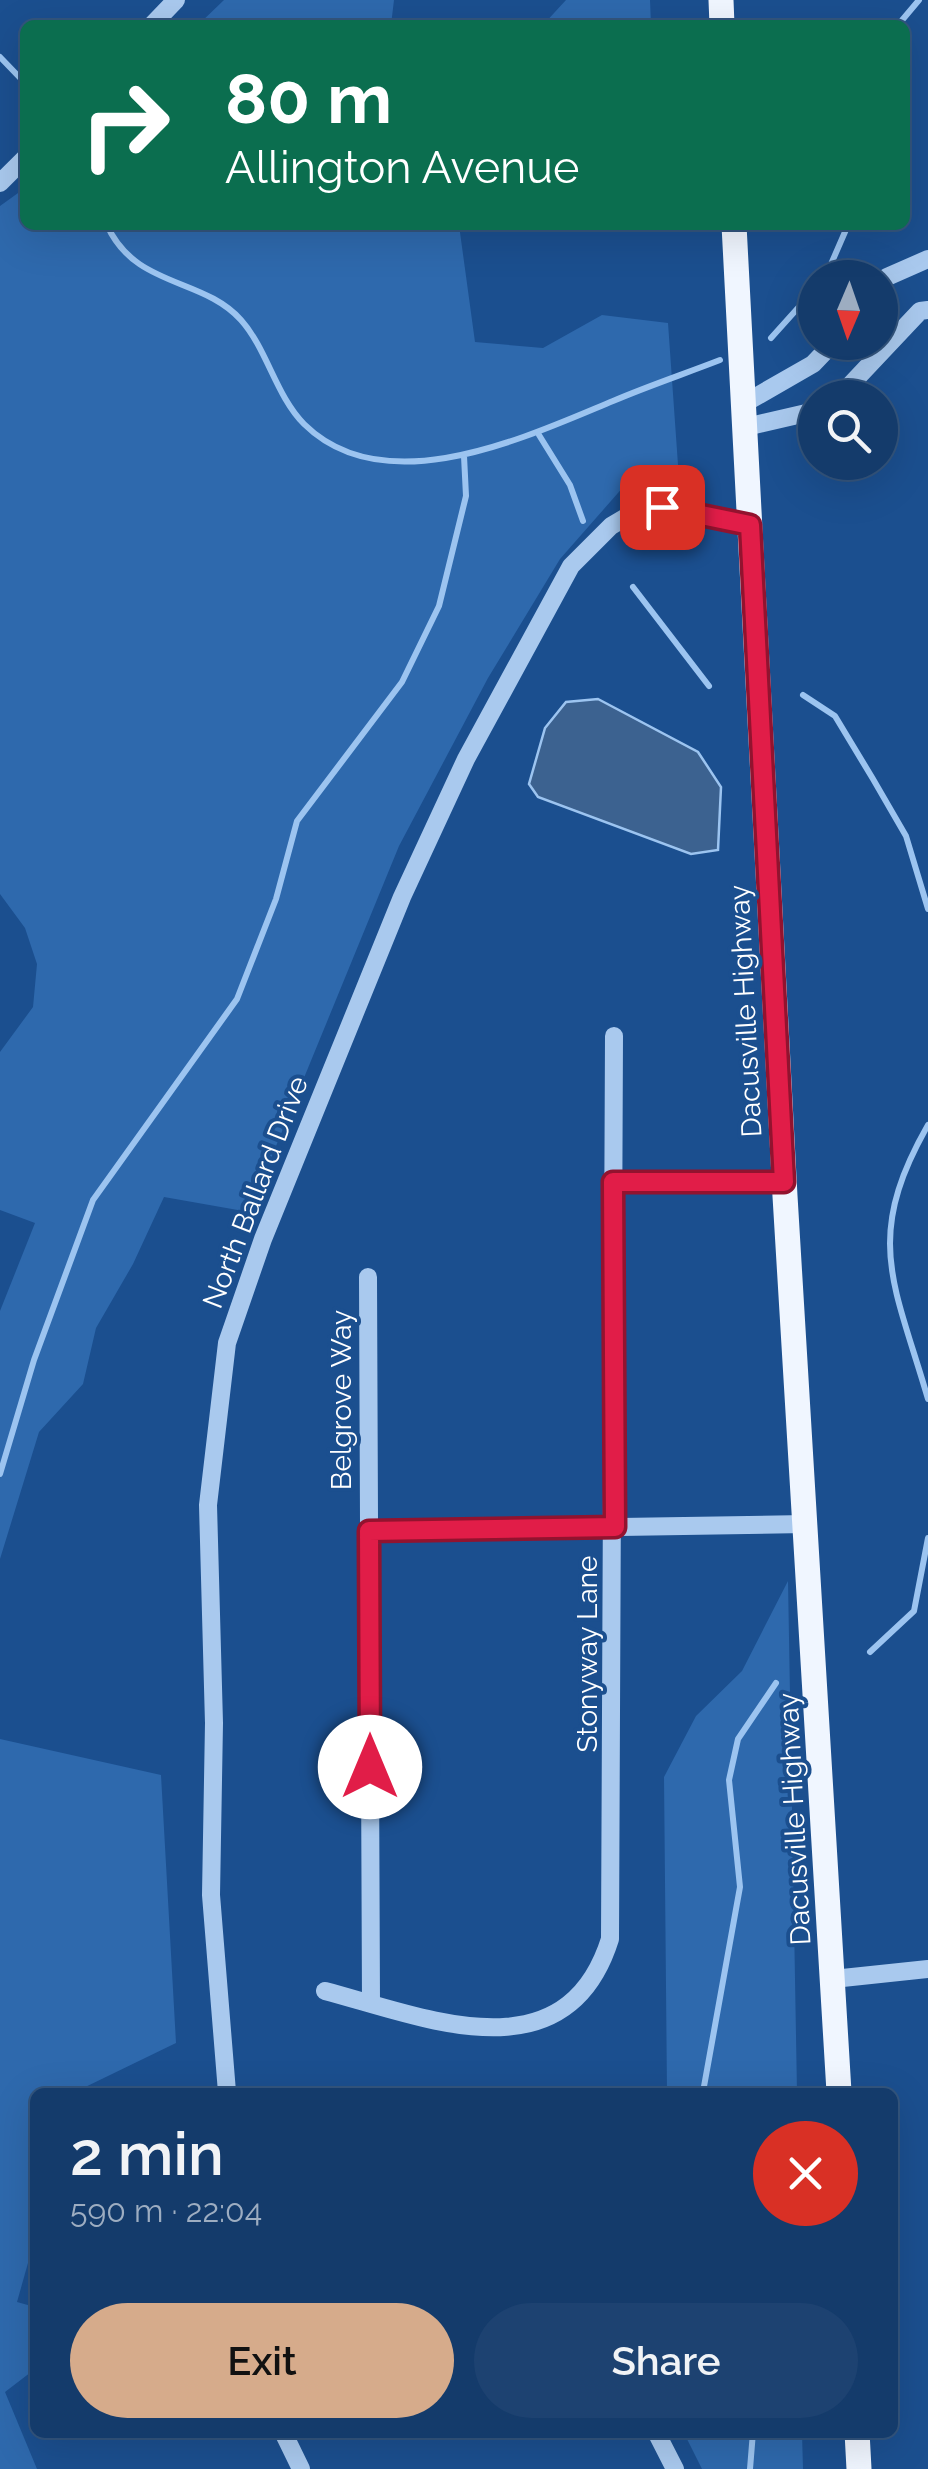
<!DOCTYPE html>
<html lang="en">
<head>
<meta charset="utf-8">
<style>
	:root { --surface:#143b6b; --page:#1d4271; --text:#f1f3f6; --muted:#9dadc1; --line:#33557e; --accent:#d6ab8b }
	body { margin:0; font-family:Raleway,sans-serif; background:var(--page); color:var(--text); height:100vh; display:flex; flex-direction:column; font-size:38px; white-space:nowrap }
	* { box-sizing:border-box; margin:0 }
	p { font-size:32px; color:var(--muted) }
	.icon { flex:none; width:55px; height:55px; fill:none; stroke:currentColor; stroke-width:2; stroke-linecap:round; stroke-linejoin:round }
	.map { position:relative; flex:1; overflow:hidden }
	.panel { position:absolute; left:30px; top:2088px; width:868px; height:350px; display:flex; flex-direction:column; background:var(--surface); border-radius:15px; box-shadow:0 10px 40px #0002,0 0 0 2px var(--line) }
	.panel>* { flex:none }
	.top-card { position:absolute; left:20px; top:20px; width:890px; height:210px; border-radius:15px; box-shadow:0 10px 40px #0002,0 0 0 2px var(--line); background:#0b6e4f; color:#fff; overflow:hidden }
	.needle { width:65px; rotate:182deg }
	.buttons { position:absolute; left:798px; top:260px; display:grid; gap:20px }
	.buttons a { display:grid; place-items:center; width:100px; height:100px; border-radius:50%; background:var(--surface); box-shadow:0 10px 40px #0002,0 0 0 2px var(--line); font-size:50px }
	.pin { position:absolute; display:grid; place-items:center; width:85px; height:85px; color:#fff; margin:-42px; border-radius:20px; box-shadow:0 5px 15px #0006 }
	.me { position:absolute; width:110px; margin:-55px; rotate:0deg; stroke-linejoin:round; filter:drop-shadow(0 0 8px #0008) }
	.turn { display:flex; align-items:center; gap:35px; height:210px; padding:0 40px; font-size:45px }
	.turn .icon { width:130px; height:130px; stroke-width:2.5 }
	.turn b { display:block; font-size:70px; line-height:85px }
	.round { display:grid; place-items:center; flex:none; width:105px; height:105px; border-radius:52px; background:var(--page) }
	.head { display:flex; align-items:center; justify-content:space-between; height:170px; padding:0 40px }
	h1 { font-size:60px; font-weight:600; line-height:75px }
	.primary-button { display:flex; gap:20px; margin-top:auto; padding:20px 40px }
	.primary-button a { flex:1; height:115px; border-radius:60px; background:var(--accent); color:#111; font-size:40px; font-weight:600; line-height:115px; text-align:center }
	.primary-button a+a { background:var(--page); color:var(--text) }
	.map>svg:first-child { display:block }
	.green { fill:#2e69ad }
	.water { fill:#3c6290; stroke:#9cc4f0; stroke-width:2.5 }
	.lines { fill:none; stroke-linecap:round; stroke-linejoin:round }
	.stream { stroke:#9cc4f0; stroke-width:6 }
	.minor { stroke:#a9c9ee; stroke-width:18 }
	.major { stroke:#f0f6ff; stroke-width:25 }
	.route-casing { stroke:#92132f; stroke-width:25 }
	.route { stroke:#e11d48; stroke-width:18 }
	.labels { text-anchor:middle; stroke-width:8; stroke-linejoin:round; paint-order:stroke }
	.street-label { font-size:28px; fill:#fff; stroke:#1b4f8f }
</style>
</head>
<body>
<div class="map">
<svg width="928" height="2469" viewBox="0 0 928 2469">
	<rect width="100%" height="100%" fill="#1b4f8f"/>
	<path class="green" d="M224 0H394L391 25H198Z
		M566 0H650L651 25H543Z
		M25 188V225H459L475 342 543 348 602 315 668 323 679 479 625 485 560 559 488 678 399 846 249 1212 164 1197 133 1264 96 1328 83 1384 39 1432 0 1559V1311L35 1223 0 1210V1052L33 1007 37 964 25 928 0 894V206Z
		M788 1581 797 2092H667L664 1777 696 1716 742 1671Z
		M0 1739 161 1775 176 2043 75 2092H35V2238L17 2302 35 2307V2369L5 2392 37 2469H0Z
		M684 2433H802L803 2469H702Z"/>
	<path class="water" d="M598 699 698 752 721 787 718 850 691 854 538 797 529 784 545 728 566 702Z"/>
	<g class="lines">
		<path class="stream" d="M898 25 919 0
			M0 57 25 83
			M107 225C135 288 203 277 241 320 267 349 276 396 304 424 385 504 526 437 613 401 648 386 684 374 720 360
			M825 278 848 225
			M771 338 815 289
			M539 435 570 485 583 521
			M633 587 709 686
			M803 695 835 716 873 779 906 836 928 909
			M928 1125C863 1239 894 1282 928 1399
			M0 1474 34 1360 93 1200 237 999 276 899 297 821 402 682 439 606 466 496 464 456
			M870 1652 914 1611 928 1538
			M703 2092 740 1887 729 1780 738 1739 776 1683
			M750 2469 753 2432"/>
		<path class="minor" d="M152 25 176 0
			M0 183 25 158
			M880 285 887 277 928 259
			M838 398 920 311 928 310
			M745 403 813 364 834 342
			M746 427 815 411
			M613 1182H784
			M368 1277 371 2003
			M369 1531 806 1524
			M833 1979 928 1969
			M325 1991C424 2017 566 2079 610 1939L614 1036
			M227 2092 211 1895 214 1723 208 1505 227 1343 263 1239 402 897 466 759 571 566 611 526 638 510 662 507 749 525
			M283 2432 301 2469
			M656 2432 675 2469"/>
		<path class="major" d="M721 0 722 25
			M734 225 785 1196 839 2092
			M857 2432 859 2469"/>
	</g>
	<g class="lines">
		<g class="route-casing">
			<path id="route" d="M370 1767 369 1531 615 1527 613 1182H784L750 525 662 507"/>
		</g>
		<use href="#route" class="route"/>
	</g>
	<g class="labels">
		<g class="street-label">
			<text transform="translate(745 1011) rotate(-93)" y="10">Dacusville Highway</text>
			<text transform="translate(255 1192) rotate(-69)" y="10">North Ballard Drive</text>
			<text transform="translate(341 1400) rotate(-90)" y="10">Belgrove Way</text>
			<text transform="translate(587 1654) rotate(-90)" y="10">Stonyway Lane</text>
			<text transform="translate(794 1819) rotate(-93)" y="10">Dacusville Highway</text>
		</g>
	</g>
</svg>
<div class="buttons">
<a><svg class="needle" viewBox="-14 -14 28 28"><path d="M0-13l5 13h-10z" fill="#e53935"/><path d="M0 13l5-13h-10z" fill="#9dadc1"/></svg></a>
<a><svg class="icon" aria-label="search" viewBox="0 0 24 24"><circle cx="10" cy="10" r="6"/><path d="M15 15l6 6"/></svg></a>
</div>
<div class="pin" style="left:662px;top:507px;background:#d93025"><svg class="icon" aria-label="arrive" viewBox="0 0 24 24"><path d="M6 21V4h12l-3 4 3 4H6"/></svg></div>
<svg class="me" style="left:370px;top:1767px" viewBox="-20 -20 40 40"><circle r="19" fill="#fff"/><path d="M0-13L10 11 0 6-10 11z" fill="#e11d48"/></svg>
<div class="top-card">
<div class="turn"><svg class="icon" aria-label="right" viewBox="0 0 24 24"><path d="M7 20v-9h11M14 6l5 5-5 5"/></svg><div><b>80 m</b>Allington Avenue</div></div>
</div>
<section class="panel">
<div class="head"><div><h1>2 min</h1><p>590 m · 22:04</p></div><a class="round" style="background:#d93025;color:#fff"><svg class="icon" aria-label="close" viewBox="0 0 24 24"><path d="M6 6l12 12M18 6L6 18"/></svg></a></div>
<div class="primary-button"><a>Exit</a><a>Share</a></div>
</section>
</div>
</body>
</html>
